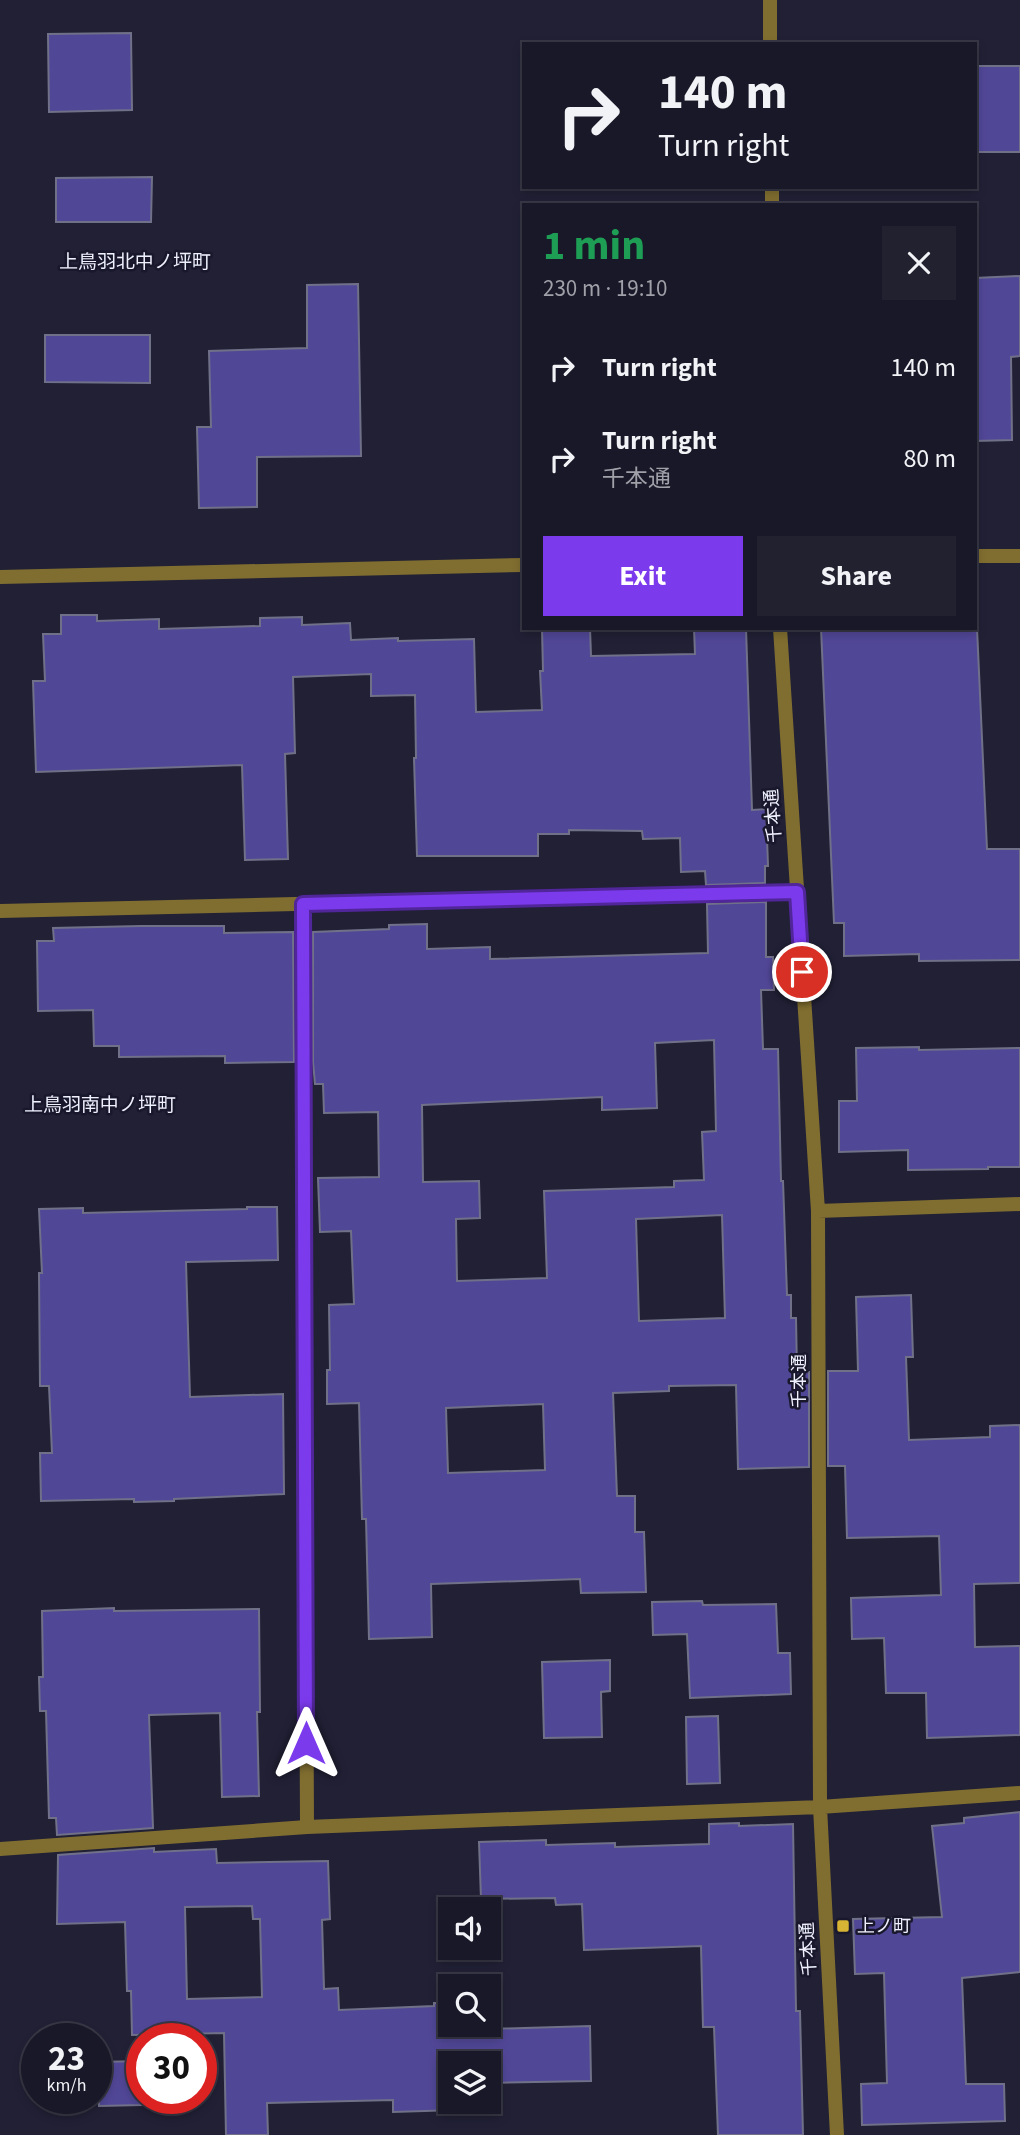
<!DOCTYPE html>
<html lang="en">
<head>
<meta charset="utf-8">
<style>
	:root { --surface:#191828; --page:#222130; --text:#f1f3f6; --muted:#9fa0a8; --line:#373745; --accent:#7c3aed }
	body { margin:0; font-family:"Source Sans 3","Noto Sans JP",sans-serif; background:var(--page); color:var(--text); height:100vh; display:flex; flex-direction:column; font-size:26px; white-space:nowrap }
	* { box-sizing:border-box; margin:0 }
	p { font-size:23px; color:var(--muted) }
	.icon { flex:none; width:38px; height:38px; fill:none; stroke:currentColor; stroke-width:2; stroke-linecap:round; stroke-linejoin:round }
	.map { position:relative; flex:1; overflow:hidden }
	.sheet { position:absolute; left:522px; top:203px; width:455px; height:427px; display:flex; flex-direction:column; background:var(--surface); border-radius:0px; box-shadow:0 4px 10px #0003,0 0 0 2px var(--line) }
	.sheet>* { flex:none }
	.banner { position:absolute; left:522px; top:42px; width:455px; height:147px; border-radius:0px; box-shadow:0 4px 10px #0003,0 0 0 2px var(--line); background:#191828; color:var(--text); overflow:hidden }
	.controls { position:absolute; left:438px; top:1897px; display:grid; gap:14px }
	.controls a { display:grid; place-items:center; width:63px; height:63px; border-radius:0px; background:var(--surface); box-shadow:0 4px 10px #0003,0 0 0 2px var(--line); font-size:35px }
	.speed { position:absolute; left:21px; top:2023px; display:flex; gap:14px; font-size:35px; font-weight:700; text-align:center }
	.speed>* { display:grid; place-content:center; width:91px; height:91px; border-radius:50%; background:var(--surface); box-shadow:0 4px 10px #0003,0 0 0 2px var(--line); line-height:1 }
	.speed small { font-size:18px; font-weight:400 }
	.speed .limit { border:10px solid #d22; background:#fff; color:#111 }
	.pin { position:absolute; display:grid; place-items:center; width:60px; height:60px; color:#fff; margin:-30px; border:4px solid #fff; border-radius:50%; box-shadow:0 2px 7px #0007 }
	.me { position:absolute; width:77px; margin:-38px; rotate:0deg; stroke-linejoin:round; filter:drop-shadow(0 0 5px #0008) }
	.turn { display:flex; align-items:center; gap:24px; height:147px; padding:0 21px; font-size:32px }
	.turn .icon { width:91px; height:91px; stroke-width:2.5 }
	.turn b { display:block; font-size:49px; line-height:60px }
	.round { display:grid; place-items:center; flex:none; width:74px; height:74px; border-radius:0px; background:var(--page) }
	.head { display:flex; align-items:center; justify-content:space-between; height:119px; padding:0 21px }
	h1 { font-size:42px; font-weight:700; line-height:52px; color:#1e9e55 }
	.cta { display:flex; gap:14px; margin-top:auto; padding:14px 21px }
	.cta a { flex:1; height:80px; border-radius:0px; background:var(--accent); color:#fff; font-size:28px; font-weight:700; line-height:80px; text-align:center }
	.cta a+a { background:var(--page); color:var(--text) }
	ul { padding:0; list-style:none }
	li { display:flex; align-items:center; gap:21px; height:91px; padding:0 21px }
	li div { flex:1 }
	li b { display:block; font-size:26px }
	li em { font-style:normal }
	.map>svg:first-child { display:block }
	.building { fill:#514797; stroke:#707089; stroke-width:2; fill-rule:evenodd }
	.lines { fill:none; stroke-linecap:round; stroke-linejoin:round }
	.minor { stroke:#806e30; stroke-width:14 }
	.tertiary { stroke:#806e30; stroke-width:14 }
	.route-casing { stroke:#51269a; stroke-width:18 }
	.route { stroke:#7c3aed; stroke-width:12 }
	.poi-dot { fill:#d8b434; stroke:#18172b; stroke-width:2.5 }
	.labels { text-anchor:middle; stroke-width:5; stroke-linejoin:round; paint-order:stroke }
	.street-label { font-size:18px; fill:#eff0fe; stroke:#18172b }
	.poi-label { font-size:18px; fill:#eff0fe; stroke:#18172b; text-anchor:start }
	.neighbourhood-label { font-size:19px; fill:#eff0fe; stroke:#18172b }
</style>
</head>
<body>
<div class="map">
<svg width="1020" height="2135" viewBox="0 0 1020 2135">
	<rect width="100%" height="100%" fill="#212035"/>
	<path class="building" d="M131 33 132 110 49 112 48 34Z
		M975 66H1020V152H975Z
		M152 177 151 222H56V178Z
		M1020 276V356L1011 357 1012 440 975 441V278Z
		M358 284 361 456 257 457V507L199 508 197 427H211L209 351 307 348V285Z
		M45 335H150V383L45 382Z
		M61 615H97V621L159 619V629L260 626V618L302 617V625L350 623 351 640 398 638V641L474 639 476 712 542 710 540 671H543L542 628H590L591 656 695 654 694 628H746L752 810 766 809 768 866H765V883L706 885 705 871 681 872 680 838 643 839 642 831 569 830V834H538V856H417L414 758H416L415 695 371 696V674L293 677 295 753 285 754 288 859 245 860 242 765 36 772 33 681H45L43 634H61Z
		M821 628H977L987 849H1020V960L919 961V954L844 956V923H834Z
		M766 902V957H773L774 990H761L763 1049H778L781 1181H783L787 1295H791V1318H796L797 1372H809V1467L738 1469 736 1385 669 1386V1391L613 1393 617 1496H635V1532H644L646 1592 581 1593 580 1579 431 1584 432 1637 369 1639 366 1519H362L359 1403 327 1404V1370H330L329 1305 354 1304 351 1231 320 1232 318 1178 379 1177 378 1112 324 1113 323 1084H315L313 1062V932L389 929V925L427 924V949L490 947V959L708 953 707 904ZM714 1040 716 1131 702 1132 704 1180 674 1181V1187L544 1191 547 1278 457 1281 456 1219 480 1218 479 1181 423 1182 422 1105 602 1097V1110L657 1108 655 1043ZM722 1215 725 1318 639 1321 636 1219ZM543 1404 545 1470 448 1473 446 1408Z
		M141 926H224V933L293 932 294 1062 225 1063V1056L119 1057V1046H94L93 1010 38 1011 37 941H54L53 928Z
		M919 1047V1050L1020 1048V1167H988V1169L908 1170V1150L839 1152V1101H857L856 1048Z
		M247 1207H277L278 1260 186 1262 190 1397 283 1394 284 1494 174 1499V1501L134 1502V1499L41 1501 40 1453H52L49 1386H40L39 1273H42L39 1209 83 1208V1213L247 1209Z
		M911 1295 913 1357H906L909 1440 990 1437V1426L1020 1425V1583L974 1584 975 1647 1020 1646V1735L927 1738 926 1693H886L884 1638 852 1639 851 1598 941 1595 939 1536 847 1538 845 1466H828V1371H858L856 1297Z
		M702 1601 703 1605 776 1604 778 1653H790L791 1694 690 1698 687 1634 653 1635 652 1602Z
		M114 1608V1611L259 1609 260 1712H257L259 1796 222 1797 220 1713 149 1715 153 1828 57 1835 56 1818H49L46 1711H40L39 1677H43L42 1611Z
		M610 1660V1691L601 1692 602 1737 544 1738 542 1662Z
		M718 1716 720 1783 687 1784 686 1717Z
		M1020 1812V1972L962 1978 966 2084H1004L1005 2121 862 2125 861 2084 887 2083 884 1973 855 1974 853 1919 942 1917 932 1826 964 1823V1818Z
		M739 1823V1826L793 1824 796 2011H800L803 2135H718L714 2027H703L701 1946 584 1950 582 1904 556 1905 555 1898 481 1899 479 1842 546 1840V1845L615 1843V1847L709 1844V1824Z
		M154 1848V1852L216 1849 217 1863 328 1861 330 1919 322 1920 324 1989 338 1988 339 2010 434 2006V2003H450V2025H487V2029L590 2026 591 2081 488 2083 489 2109 393 2112V2100L267 2103 268 2135H226L224 2033 132 2035 131 1991H127L125 1922 57 1924 58 1855ZM252 1906 253 1919H260L262 1997 187 1999 185 1907ZM450 2063H488V2102H450Z
		M142 2061V2105L99 2106 97 2062Z"/>
	<g class="lines">
		<path class="minor" d="M770 0V44
			M772 187V205
			M780 628 818 1211 820 1807 837 2135
			M303 904 307 1827
			M0 911 797 892
			M818 1211 1020 1204
			M0 1849 307 1827 820 1807 1020 1793"/>
		<path class="tertiary" d="M975 556H1020
			M0 577 523 565"/>
	</g>
	<g class="lines">
		<g class="route-casing">
			<path id="route" d="M306 1743 303 904 797 892 802 972"/>
		</g>
		<use href="#route" class="route"/>
	</g>
	<rect class="poi-dot" x="836" y="1919" width="14" height="14" rx="3.5"/>
	<g class="labels">
		<g class="street-label">
			<text transform="translate(773 816) rotate(-94)" y="6">千本通</text>
			<text transform="translate(799 1381) rotate(-90)" y="6">千本通</text>
			<text transform="translate(808 1949) rotate(-93)" y="6">千本通</text>
		</g>
		<g class="poi-label">
			<text x="857" y="1932">上ノ町</text>
		</g>
		<g class="neighbourhood-label">
			<text x="135" y="268">上鳥羽北中ノ坪町</text>
			<text x="100" y="1111">上鳥羽南中ノ坪町</text>
		</g>
	</g>
</svg>
<div class="controls">
<a><svg class="icon" aria-label="sound" viewBox="0 0 24 24"><path d="M4 9h4l5-4v14l-5-4H4zM17 9q2 3 0 6"/></svg></a>
<a><svg class="icon" aria-label="search" viewBox="0 0 24 24"><circle cx="10" cy="10" r="6"/><path d="M15 15l6 6"/></svg></a>
<a><svg class="icon" aria-label="layers" viewBox="0 0 24 24"><path d="M12 4l9 5-9 5-9-5zM3 14l9 5 9-5"/></svg></a>
</div>
<div class="speed"><div>23<small>km/h</small></div><div class="limit">30</div></div>
<div class="pin" style="left:802px;top:972px;background:#d93025"><svg class="icon" aria-label="arrive" viewBox="0 0 24 24"><path d="M6 21V4h12l-3 4 3 4H6"/></svg></div>
<svg class="me" style="left:306px;top:1743px" viewBox="-20 -20 40 40"><path d="M0-17L14 15 0 8-14 15z" fill="#7c3aed" stroke="#fff" stroke-width="4"/></svg>
<div class="banner">
<div class="turn"><svg class="icon" aria-label="right" viewBox="0 0 24 24"><path d="M7 20v-9h11M14 6l5 5-5 5"/></svg><div><b>140 m</b>Turn right</div></div>
</div>
<section class="sheet">
<div class="head"><div><h1>1 min</h1><p>230 m · 19:10</p></div><a class="round"><svg class="icon" aria-label="close" viewBox="0 0 24 24"><path d="M6 6l12 12M18 6L6 18"/></svg></a></div>
<ul>
<li><svg class="icon" aria-label="right" viewBox="0 0 24 24"><path d="M7 20v-9h11M14 6l5 5-5 5"/></svg><div><b>Turn right</b></div><em>140 m</em></li>
<li><svg class="icon" aria-label="right" viewBox="0 0 24 24"><path d="M7 20v-9h11M14 6l5 5-5 5"/></svg><div><b>Turn right</b><p>千本通</p></div><em>80 m</em></li>
</ul>
<div class="cta"><a>Exit</a><a>Share</a></div>
</section>
</div>
</body>
</html>
